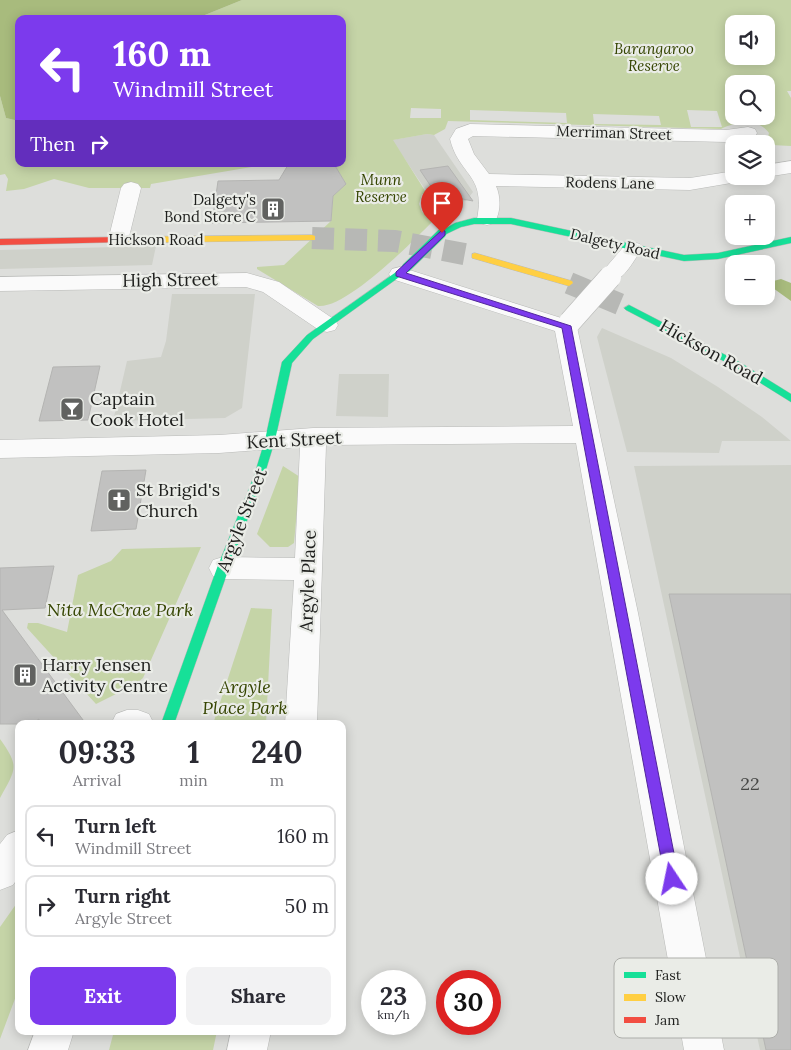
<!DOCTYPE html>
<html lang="en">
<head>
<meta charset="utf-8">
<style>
	:root { --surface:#fff; --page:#f2f2f3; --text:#2b2b33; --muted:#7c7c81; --line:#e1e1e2; --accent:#7c3aed }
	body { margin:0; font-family:Lora,serif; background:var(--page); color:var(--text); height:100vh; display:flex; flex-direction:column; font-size:19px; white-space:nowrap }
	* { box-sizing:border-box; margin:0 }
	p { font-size:16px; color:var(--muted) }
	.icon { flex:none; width:28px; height:28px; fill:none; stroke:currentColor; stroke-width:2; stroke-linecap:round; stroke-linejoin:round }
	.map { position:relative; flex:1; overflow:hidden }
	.side { position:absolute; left:15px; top:720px; width:331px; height:315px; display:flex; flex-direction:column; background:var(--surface); border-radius:10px; box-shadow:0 2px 12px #0003 }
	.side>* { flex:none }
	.banner { position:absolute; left:15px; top:15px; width:331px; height:152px; border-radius:10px; box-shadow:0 2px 12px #0003; background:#7c3aed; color:#fff; overflow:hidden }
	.controls { position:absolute; left:725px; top:15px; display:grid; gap:10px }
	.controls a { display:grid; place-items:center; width:50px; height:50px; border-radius:10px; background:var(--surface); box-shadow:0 2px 12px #0003; font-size:25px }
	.speed { position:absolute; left:361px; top:970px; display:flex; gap:10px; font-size:25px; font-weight:700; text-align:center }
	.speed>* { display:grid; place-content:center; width:65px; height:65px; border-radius:50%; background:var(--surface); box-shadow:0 2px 12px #0003; line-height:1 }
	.speed small { font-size:12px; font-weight:400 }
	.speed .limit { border:8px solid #d22; background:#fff; color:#111 }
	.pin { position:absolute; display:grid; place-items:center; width:42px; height:42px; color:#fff; margin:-51px -21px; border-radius:50% 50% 50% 0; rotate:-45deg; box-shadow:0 0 5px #0007 }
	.pin .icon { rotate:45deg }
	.me { position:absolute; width:55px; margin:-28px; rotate:349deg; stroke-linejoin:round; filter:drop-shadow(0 0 4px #0008) }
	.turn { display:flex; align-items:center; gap:18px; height:105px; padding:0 15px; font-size:22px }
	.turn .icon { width:65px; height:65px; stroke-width:2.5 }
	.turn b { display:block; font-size:35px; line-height:42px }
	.then { display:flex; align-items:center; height:48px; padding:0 15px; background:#0003; gap:10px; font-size:19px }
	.eta { display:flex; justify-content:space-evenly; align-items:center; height:85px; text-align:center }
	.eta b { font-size:30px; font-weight:700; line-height:35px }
	.cta { display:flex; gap:10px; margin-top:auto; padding:10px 15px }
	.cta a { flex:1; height:58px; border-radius:10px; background:var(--accent); color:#fff; font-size:20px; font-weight:700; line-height:58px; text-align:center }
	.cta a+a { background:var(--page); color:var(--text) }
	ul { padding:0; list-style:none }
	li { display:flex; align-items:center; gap:15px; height:62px; margin:0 10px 8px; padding:0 5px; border:2px solid var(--line); border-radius:10px }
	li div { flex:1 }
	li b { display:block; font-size:19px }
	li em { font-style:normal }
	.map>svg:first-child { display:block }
	.built { fill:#cfd1ca }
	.green { fill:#c5d4a7; fill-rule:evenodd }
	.water { fill:#a8bb7d }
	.building { fill:#c1c1c0; stroke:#b4b4b2 }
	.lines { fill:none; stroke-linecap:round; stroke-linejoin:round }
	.secondary-tunnel { stroke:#b7b8b5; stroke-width:22; stroke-dasharray:22 11; stroke-linecap:butt }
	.street-casing { stroke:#b9bab8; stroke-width:1 }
	.fast-casing { stroke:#b9bab8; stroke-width:1 }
	.slow-casing { stroke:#b9bab8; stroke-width:1 }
	.jam-casing { stroke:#b9bab8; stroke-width:1 }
	.street { fill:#fafafa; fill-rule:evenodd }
	.fast { fill:#16e098; fill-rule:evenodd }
	.slow { fill:#ffcf43; fill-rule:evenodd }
	.jam { fill:#f24e42; fill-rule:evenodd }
	.street-bridge-casing { stroke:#b9bab8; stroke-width:23; stroke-linecap:butt }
	.fast-bridge-casing { stroke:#b9bab8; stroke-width:10; stroke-linecap:butt }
	.street-bridge { stroke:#fafafa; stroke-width:22 }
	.fast-bridge { stroke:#16e098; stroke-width:9 }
	.route { fill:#7c3aed; stroke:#51269a }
	.labels { text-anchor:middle; stroke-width:4.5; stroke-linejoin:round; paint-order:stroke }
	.far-park-label { font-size:15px; font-style:italic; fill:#354501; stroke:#eaece7 }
	.far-street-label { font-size:15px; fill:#1e1f1d; stroke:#eaece7 }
	.far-poi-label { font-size:15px; fill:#1e1f1d; stroke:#eaece7; text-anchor:end }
	.street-label { font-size:18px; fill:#1e1f1d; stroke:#eaece7 }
	.poi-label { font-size:18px; fill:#1e1f1d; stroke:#eaece7; text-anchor:start }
	.park-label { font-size:18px; font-style:italic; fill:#354501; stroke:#eaece7 }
	.near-number-label { font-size:18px; fill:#474846 }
	.key { fill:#eaece7; stroke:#adaeaa; stroke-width:1 }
	.key-label { font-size:14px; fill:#1e1f1d }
</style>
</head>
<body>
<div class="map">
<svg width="791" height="1050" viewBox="0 0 791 1050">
	<rect width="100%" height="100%" fill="#dddedb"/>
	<path class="built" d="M427 134 434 135 473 192 466 201 449 203 431 198 392 140Z
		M156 246 152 265 0 269V250Z
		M172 294H255L242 408 225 418 113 421 127 361 161 357 166 341Z
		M602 328 671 358 718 387 762 417 791 441H722L719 453 627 452 597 337Z
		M339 374H389L388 417 336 416Z
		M791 465V1050H760L634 466Z"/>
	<path class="green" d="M242 0H791V91H787L791 98V146L755 144 767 140 769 133C757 117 736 122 721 129L448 121 445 129 434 135 427 134 393 140 427 194H422L419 204 422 212 433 219 432 222C412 242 346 309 318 306L257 269V267L284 265 331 221 333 196 346 184 334 164H342V19H195ZM734 24H766V56H734ZM734 84H766V116H734ZM411 108 441 109V118H410ZM470 110 566 113 567 123 470 120ZM687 110 717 111 722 127H691ZM593 114 659 116 661 125 594 124Z
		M0 96 6 118 19 121V164H269L151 184 150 188H89L54 179 24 189 6 191 8 179 5 174 0 175Z
		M283 466 300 477 294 543 288 547H270L257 534Z
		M201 547 143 678 136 684 96 704 27 628 28 623H38L67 632 78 575 111 561 122 549Z
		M251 608 272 609 266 724H213Z
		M0 739C20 767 16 769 0 798Z
		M19 900V988L0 1039V927Z
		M114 1031H217L213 1050H109Z"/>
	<path class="water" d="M0 0H242L195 19H19V121L6 118 0 96Z
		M781 279 791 283V301L766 283Z"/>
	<path class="building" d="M296 164H334L346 184 333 196 331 221 212 223 218 181 279 180 288 165Z
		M448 166 473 201 436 194 420 170Z
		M100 366 88 420 39 421 53 367Z
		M146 470 136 529 91 531 102 471Z
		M54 566 45 608 2 610 86 724H38L39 719 31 724H0V568Z
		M669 594H791V1050H766Z"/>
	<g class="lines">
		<path class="secondary-tunnel" d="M312 238 395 241 475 256
			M569 283 629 308"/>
		<g class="street-casing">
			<path id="street" d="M470 124 726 130 748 127 755 129 757 133 755 137 726 142 473 136 468 139 474 154 489 174 690 178 734 171V176H747L744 180 737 182 690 190 496 186C501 197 501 213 494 223L487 225 480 223 477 219C486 174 459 176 450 139L456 129Z
				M791 161V173L766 177 764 176H766V165Z
				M131 182 138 184 141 188 128 241 125 245 118 247 111 245 108 241 121 188 124 184Z
				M633 242 640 244 644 248 640 252C630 266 621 286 602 282L599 277 602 272 626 244Z
				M400 267 574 322 577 327 638 613 724 1050H684L576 443 326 445 317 724H285L294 580 223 579 213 576 209 568 213 560 223 557 295 558 300 447 219 453 0 458V440L219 435 313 428 573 426 555 331 392 279 389 274 392 269Z
				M247 273 279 282 335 320 338 325 335 330 327 332 319 330 263 292 246 287 0 291V277Z
				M127 710H138L149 714 154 724H111L116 714Z
				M19 830V876L13 885 0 890V844L7 835Z
				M35 1031H74L68 1050H28Z
				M231 1031H271L267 1050H227Z"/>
		</g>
		<g class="fast-casing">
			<path id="fast" d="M474 218H511L684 255 718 253 791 237V243L718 259 684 261 511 224H474L461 227 442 236 438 233 455 223Z
				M406 265 410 268 409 270 313 339 292 363 275 440 264 476 229 568 174 724H161L217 568 254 476 265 440 282 362 307 335Z
				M629 305 741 363 791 394V402L735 367 626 310 624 308Z"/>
		</g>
		<g class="slow-casing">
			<path id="slow" d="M312 235 315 236V240L121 243 117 240 121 237Z
				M475 253 572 281 573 283 569 286 472 258V254Z"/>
		</g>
		<g class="jam-casing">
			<path id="jam" d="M121 237 124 238V242L0 245V239Z"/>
		</g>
		<use href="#street" class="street"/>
		<use href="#fast" class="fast"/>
		<use href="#slow" class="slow"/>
		<use href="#jam" class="jam"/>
		<g class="street-bridge-casing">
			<path id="street-bridge" d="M570 322 610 277"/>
		</g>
		<g class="fast-bridge-casing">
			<path id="fast-bridge" d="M406 268 442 233"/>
		</g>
		<use href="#street-bridge" class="street-bridge"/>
		<use href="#fast-bridge" class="fast-bridge"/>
	</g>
	<path class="route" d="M442 230 445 231V235L406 273 571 326 679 879 677 884 672 886 667 884 665 879 562 328 396 276V272Z"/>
	<defs>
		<g id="building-square" transform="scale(1.25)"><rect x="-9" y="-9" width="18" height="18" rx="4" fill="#616260" stroke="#eaece7"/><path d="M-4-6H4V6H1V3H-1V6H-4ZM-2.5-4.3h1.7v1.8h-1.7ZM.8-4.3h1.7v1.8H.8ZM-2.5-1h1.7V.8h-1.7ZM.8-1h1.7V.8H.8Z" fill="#fff"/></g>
		<g id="bar-square" transform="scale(1.25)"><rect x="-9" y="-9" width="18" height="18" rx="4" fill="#616260" stroke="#eaece7"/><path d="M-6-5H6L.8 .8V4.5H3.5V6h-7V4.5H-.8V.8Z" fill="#fff"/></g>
		<g id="church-square" transform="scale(1.25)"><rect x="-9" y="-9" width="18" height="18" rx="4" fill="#616260" stroke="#eaece7"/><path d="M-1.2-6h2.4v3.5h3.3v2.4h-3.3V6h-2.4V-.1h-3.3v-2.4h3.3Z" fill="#fff"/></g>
	</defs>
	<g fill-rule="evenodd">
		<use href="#building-square" x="273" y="209"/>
		<use href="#bar-square" x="72" y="409"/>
		<use href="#church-square" x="119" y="500"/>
		<use href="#building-square" x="25" y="675"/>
	</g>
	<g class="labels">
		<g class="far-park-label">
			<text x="654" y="54">Barangaroo<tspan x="654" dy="17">Reserve</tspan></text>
			<text x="381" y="185">Munn<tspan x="381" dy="17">Reserve</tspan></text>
		</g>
		<g class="far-street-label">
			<text transform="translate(614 133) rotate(2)" y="5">Merriman Street</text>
			<text transform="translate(610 183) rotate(1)" y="5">Rodens Lane</text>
			<text x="156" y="245">Hickson Road</text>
			<text transform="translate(615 244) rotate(13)" y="5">Dalgety Road</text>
		</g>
		<g class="far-poi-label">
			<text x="256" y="205">Dalgety's<tspan x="256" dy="17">Bond Store C</tspan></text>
		</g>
		<g class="street-label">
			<text transform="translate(170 280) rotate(-1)" y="6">High Street</text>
			<text transform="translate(711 352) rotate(29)" y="6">Hickson Road</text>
			<text transform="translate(294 440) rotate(-3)" y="6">Kent Street</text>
			<text transform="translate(242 520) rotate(-69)" y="6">Argyle Street</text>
			<text transform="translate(308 581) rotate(-88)" y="6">Argyle Place</text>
		</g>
		<g class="poi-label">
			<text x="90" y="405">Captain<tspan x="90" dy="21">Cook Hotel</tspan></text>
			<text x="136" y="496">St Brigid's<tspan x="136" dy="21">Church</tspan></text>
			<text x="42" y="671">Harry Jensen<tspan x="42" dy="21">Activity Centre</tspan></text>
		</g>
		<g class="park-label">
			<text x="120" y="616">Nita McCrae Park</text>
			<text x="245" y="693">Argyle<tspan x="245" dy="21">Place Park</tspan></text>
		</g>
		<g class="near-number-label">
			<text x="750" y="790">22</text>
		</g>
	</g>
	<rect x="614" y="958" width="164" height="80" rx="8" class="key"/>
	<rect x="624" y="972" width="22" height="6" fill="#16e098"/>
	<rect x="624" y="994" width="22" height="7" fill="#ffcf43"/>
	<rect x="624" y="1017" width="22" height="6" fill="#f24e42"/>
	<g class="key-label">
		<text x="655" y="980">Fast</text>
		<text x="655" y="1002">Slow</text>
		<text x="655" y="1025">Jam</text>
	</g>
</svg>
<div class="controls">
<a><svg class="icon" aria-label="sound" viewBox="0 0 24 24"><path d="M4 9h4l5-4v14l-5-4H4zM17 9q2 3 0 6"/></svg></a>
<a><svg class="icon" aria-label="search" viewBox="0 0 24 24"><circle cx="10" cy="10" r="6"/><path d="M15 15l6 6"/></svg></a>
<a><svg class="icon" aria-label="layers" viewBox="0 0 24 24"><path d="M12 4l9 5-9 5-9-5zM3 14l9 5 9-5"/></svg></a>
<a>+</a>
<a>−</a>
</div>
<div class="speed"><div>23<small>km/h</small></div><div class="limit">30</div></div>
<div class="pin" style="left:442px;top:233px;background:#d93025"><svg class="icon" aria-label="arrive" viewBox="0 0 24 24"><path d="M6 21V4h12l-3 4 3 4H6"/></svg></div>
<svg class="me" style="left:672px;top:879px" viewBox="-20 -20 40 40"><circle r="19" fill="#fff"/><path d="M0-13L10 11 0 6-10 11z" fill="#7c3aed"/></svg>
<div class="banner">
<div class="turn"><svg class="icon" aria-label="left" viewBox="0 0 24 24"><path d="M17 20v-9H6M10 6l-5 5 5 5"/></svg><div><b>160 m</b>Windmill Street</div></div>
<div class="then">Then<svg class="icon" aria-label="right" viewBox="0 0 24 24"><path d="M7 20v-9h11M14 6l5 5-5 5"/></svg></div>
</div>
<section class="side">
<div class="eta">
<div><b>09:33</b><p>Arrival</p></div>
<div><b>1</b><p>min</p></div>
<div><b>240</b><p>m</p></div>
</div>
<ul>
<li><svg class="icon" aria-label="left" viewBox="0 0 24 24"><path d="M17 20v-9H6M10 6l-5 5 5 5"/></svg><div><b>Turn left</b><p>Windmill Street</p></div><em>160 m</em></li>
<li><svg class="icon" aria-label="right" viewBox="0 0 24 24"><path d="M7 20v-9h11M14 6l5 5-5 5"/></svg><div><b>Turn right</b><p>Argyle Street</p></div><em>50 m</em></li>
</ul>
<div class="cta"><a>Exit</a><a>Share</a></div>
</section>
</div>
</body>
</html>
